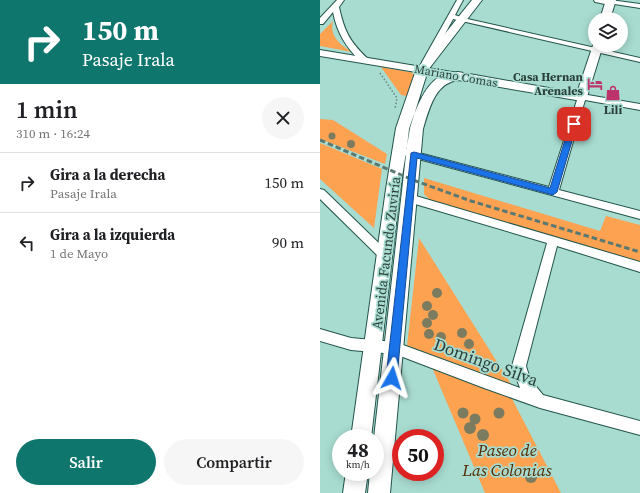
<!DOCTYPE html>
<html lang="es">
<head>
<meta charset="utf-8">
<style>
	:root { --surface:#fff; --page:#f6f6f6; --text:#202124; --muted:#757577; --line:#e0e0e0; --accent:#0f766e }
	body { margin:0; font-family:"Source Serif 4",serif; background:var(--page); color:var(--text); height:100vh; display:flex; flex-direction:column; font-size:15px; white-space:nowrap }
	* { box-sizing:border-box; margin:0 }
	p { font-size:13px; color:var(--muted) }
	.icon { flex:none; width:22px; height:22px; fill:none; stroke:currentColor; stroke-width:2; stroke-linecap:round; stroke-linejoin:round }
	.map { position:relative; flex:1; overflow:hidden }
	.details { display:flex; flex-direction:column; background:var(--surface); width:320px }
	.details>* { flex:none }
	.guide { background:#0f766e; color:#fff; overflow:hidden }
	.fabs { position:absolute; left:268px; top:12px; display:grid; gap:8px }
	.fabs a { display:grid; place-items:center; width:40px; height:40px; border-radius:50%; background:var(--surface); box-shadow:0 2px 10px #0003; font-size:20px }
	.speed { position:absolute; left:12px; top:429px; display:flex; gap:8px; font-size:20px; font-weight:700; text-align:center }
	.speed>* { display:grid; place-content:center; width:52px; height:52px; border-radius:50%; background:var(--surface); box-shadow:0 2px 10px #0003; line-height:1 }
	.speed small { font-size:10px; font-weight:400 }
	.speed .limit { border:6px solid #d22; background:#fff; color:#111 }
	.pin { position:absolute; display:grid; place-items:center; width:34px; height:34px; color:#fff; margin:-17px; border-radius:8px; box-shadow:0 2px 6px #0006 }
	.me { position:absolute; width:44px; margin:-22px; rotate:6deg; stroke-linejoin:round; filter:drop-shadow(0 0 3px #0008) }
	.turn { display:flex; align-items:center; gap:14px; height:84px; padding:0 16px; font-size:18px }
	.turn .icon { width:52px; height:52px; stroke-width:2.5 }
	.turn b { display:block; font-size:28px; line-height:34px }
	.round { display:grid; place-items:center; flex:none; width:42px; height:42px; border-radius:21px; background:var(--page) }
	.headline { display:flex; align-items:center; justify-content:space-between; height:68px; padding:0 16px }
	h1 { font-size:24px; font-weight:600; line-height:30px }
	.button { display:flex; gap:8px; margin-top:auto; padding:8px 16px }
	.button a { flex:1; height:46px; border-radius:24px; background:var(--accent); color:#fff; font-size:16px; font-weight:600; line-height:46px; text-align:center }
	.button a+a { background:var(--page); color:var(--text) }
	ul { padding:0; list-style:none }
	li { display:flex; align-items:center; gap:12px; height:60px; padding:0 16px; border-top:1px solid var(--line) }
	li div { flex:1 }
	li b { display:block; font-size:15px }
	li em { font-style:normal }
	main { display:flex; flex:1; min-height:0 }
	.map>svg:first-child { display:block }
	.green { fill:#fca251 }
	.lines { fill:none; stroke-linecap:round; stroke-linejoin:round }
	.minor-casing { stroke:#22544b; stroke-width:2 }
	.tertiary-casing { stroke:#22544b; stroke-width:2 }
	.secondary-casing { stroke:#22544b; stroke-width:2 }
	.path { stroke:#63867f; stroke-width:1.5; stroke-dasharray:1.5 2; stroke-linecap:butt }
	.minor { fill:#fff; fill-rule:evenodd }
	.tertiary { fill:#fff; fill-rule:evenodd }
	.secondary { fill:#fff; fill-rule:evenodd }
	.rail { stroke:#597972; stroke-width:3; stroke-dasharray:5.5 3; stroke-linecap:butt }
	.tree { fill:#7a7b5f }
	.route { fill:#1a73e8; stroke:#114b97 }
	.labels { text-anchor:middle; stroke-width:3.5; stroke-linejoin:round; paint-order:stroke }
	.far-street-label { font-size:12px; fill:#2b403b; stroke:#a8dcd1 }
	.far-poi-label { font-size:12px; font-weight:bold; fill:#2b403b; stroke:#a8dcd1; text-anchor:end }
	.street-label { font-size:14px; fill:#2b403b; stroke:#a8dcd1 }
	.near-street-label { font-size:17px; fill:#2b403b; stroke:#a8dcd1 }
	.near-park-label { font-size:17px; font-style:italic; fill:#552c02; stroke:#a8dcd1 }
</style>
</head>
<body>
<main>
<section class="details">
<div class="guide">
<div class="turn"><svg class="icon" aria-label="right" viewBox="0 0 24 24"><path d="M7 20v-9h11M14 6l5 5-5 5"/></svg><div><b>150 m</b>Pasaje Irala</div></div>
</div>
<div class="headline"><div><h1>1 min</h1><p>310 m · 16:24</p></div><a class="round"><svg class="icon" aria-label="close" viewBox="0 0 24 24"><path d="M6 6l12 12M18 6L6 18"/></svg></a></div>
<ul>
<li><svg class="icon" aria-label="right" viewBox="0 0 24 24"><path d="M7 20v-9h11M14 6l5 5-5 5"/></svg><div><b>Gira a la derecha</b><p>Pasaje Irala</p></div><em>150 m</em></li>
<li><svg class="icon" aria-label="left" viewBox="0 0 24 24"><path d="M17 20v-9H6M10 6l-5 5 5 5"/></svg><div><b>Gira a la izquierda</b><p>1 de Mayo</p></div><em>90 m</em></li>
</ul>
<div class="button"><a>Salir</a><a>Compartir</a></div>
</section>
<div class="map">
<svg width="320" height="493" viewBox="0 0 320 493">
	<rect width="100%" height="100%" fill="#a8dcd1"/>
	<path class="green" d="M13 21C9 36 20 45 32 52L0 46V34Z
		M61 67 95 73 87 96 81 95Z
		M0 119 13 120 67 154 65 164 0 139Z
		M0 143 62 169 54 228 0 179Z
		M104 178 280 231 286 216 320 225V262L110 200 104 194Z
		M99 238 191 384 87 346Z
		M111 365 189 393 241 493H165Z"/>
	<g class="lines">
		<g class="minor-casing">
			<path id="minor" d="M17 0H24L19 7C24 30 29 41 47 58V62H41C26 47 17 33 13 12L3 24H0V18Z
				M137 0H143L135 15 143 18 320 58V62L133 19 110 62 109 64H103L102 62Z
				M290 0 320 4V8L288 3 287 2Z
				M262 94 320 104V110L265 100 239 190 320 211V219L80 154 75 151 80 148 229 187 258 97Z
				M0 189 4 190 70 254 72 257 70 260 66 261 62 260 0 199Z
				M89 194 320 262V272L237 246 206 366 210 379 223 395 320 421V435L220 408 164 388 75 354 31 350 0 341V329L31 338 75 342 200 388 192 366 227 243 85 201 84 198 85 195Z"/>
		</g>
		<g class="tertiary-casing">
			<path id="tertiary" d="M274 0H292L294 2 290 5 275 2Z
				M0 50 138 73 143 76 138 79 0 56Z"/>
		</g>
		<g class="secondary-casing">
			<path id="secondary" d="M152 0H162L108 70 90 128 80 189 51 438H31L66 189 76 128 96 70Z
				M286 0H296L290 19H280Z
				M275 42V45H283L266 100 262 101 138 80C115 83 109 109 103 129L70 493H48L50 472H55L54 438 89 129C95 112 103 87 119 77 125 74 132 73 138 72L257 93 273 45Z
				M26 472H48L45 493H23Z"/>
		</g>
		<path class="path" d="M60 73 77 98 75 109"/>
		<use href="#minor" class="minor"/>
		<use href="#tertiary" class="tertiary"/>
		<use href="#secondary" class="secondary"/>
		<path class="rail" d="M0 140 93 180 151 201 320 252"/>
	</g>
	<g class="tree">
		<circle cx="12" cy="136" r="3.5"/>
		<circle cx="31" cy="144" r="4"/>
		<circle cx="117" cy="293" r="5"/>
		<circle cx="107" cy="306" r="5"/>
		<circle cx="113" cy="315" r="5"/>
		<circle cx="107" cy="323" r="5"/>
		<circle cx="142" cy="333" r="5"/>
		<circle cx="109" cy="334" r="5"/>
		<circle cx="121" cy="337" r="5"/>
		<circle cx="149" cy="344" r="5"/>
		<circle cx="143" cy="413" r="5.5"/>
		<circle cx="179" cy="413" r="5.5"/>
		<circle cx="155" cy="419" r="5.5"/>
		<circle cx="150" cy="428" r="6"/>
		<circle cx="163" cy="435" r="6"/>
		<circle cx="211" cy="477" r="6"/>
	</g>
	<path class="route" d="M254 122 257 124 237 192 233 195 97 158 77 378 75 381 72 383 68 381 66 378 91 153 94 152 230 188 250 124Z"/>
	<defs>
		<g id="hotel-bare" transform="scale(1.2)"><path d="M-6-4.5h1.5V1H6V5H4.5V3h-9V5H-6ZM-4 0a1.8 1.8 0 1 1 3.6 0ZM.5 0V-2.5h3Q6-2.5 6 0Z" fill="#bd336c" stroke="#a8dcd1" stroke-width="2.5" paint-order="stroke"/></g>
		<g id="shop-bare" transform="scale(1.2)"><path d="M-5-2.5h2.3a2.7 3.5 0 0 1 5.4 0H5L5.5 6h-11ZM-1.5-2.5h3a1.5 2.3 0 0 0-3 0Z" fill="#bd336c" stroke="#a8dcd1" stroke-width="2.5" paint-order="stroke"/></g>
	</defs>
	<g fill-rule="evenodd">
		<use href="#hotel-bare" x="275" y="84"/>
		<use href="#shop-bare" x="293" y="93"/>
	</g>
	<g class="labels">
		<g class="far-street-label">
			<text transform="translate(136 76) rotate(10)" y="4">Mariano Comas</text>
		</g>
		<g class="far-poi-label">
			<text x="263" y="81">Casa Hernan<tspan x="263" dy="14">Arenales</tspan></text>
			<text x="293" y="114" text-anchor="middle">Lili</text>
		</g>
		<g class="street-label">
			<text transform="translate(66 253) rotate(-83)" y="5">Avenida Facundo Zuviría</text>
		</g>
		<g class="near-street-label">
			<text transform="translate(166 362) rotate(20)" y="6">Domingo Silva</text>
		</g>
		<g class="near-park-label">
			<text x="187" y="456">Paseo de<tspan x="187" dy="20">Las Colonias</tspan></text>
		</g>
	</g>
</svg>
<div class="fabs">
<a><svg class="icon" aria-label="layers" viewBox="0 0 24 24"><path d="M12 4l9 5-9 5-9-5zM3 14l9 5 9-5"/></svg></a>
</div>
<div class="speed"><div>48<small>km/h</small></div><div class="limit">50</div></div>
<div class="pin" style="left:254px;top:124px;background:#d93025"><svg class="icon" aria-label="arrive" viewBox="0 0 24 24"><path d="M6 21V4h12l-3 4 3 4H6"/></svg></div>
<svg class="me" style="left:72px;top:378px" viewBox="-20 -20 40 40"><path d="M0-17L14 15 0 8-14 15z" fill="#1a73e8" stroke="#fff" stroke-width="4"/></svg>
</div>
</main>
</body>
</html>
